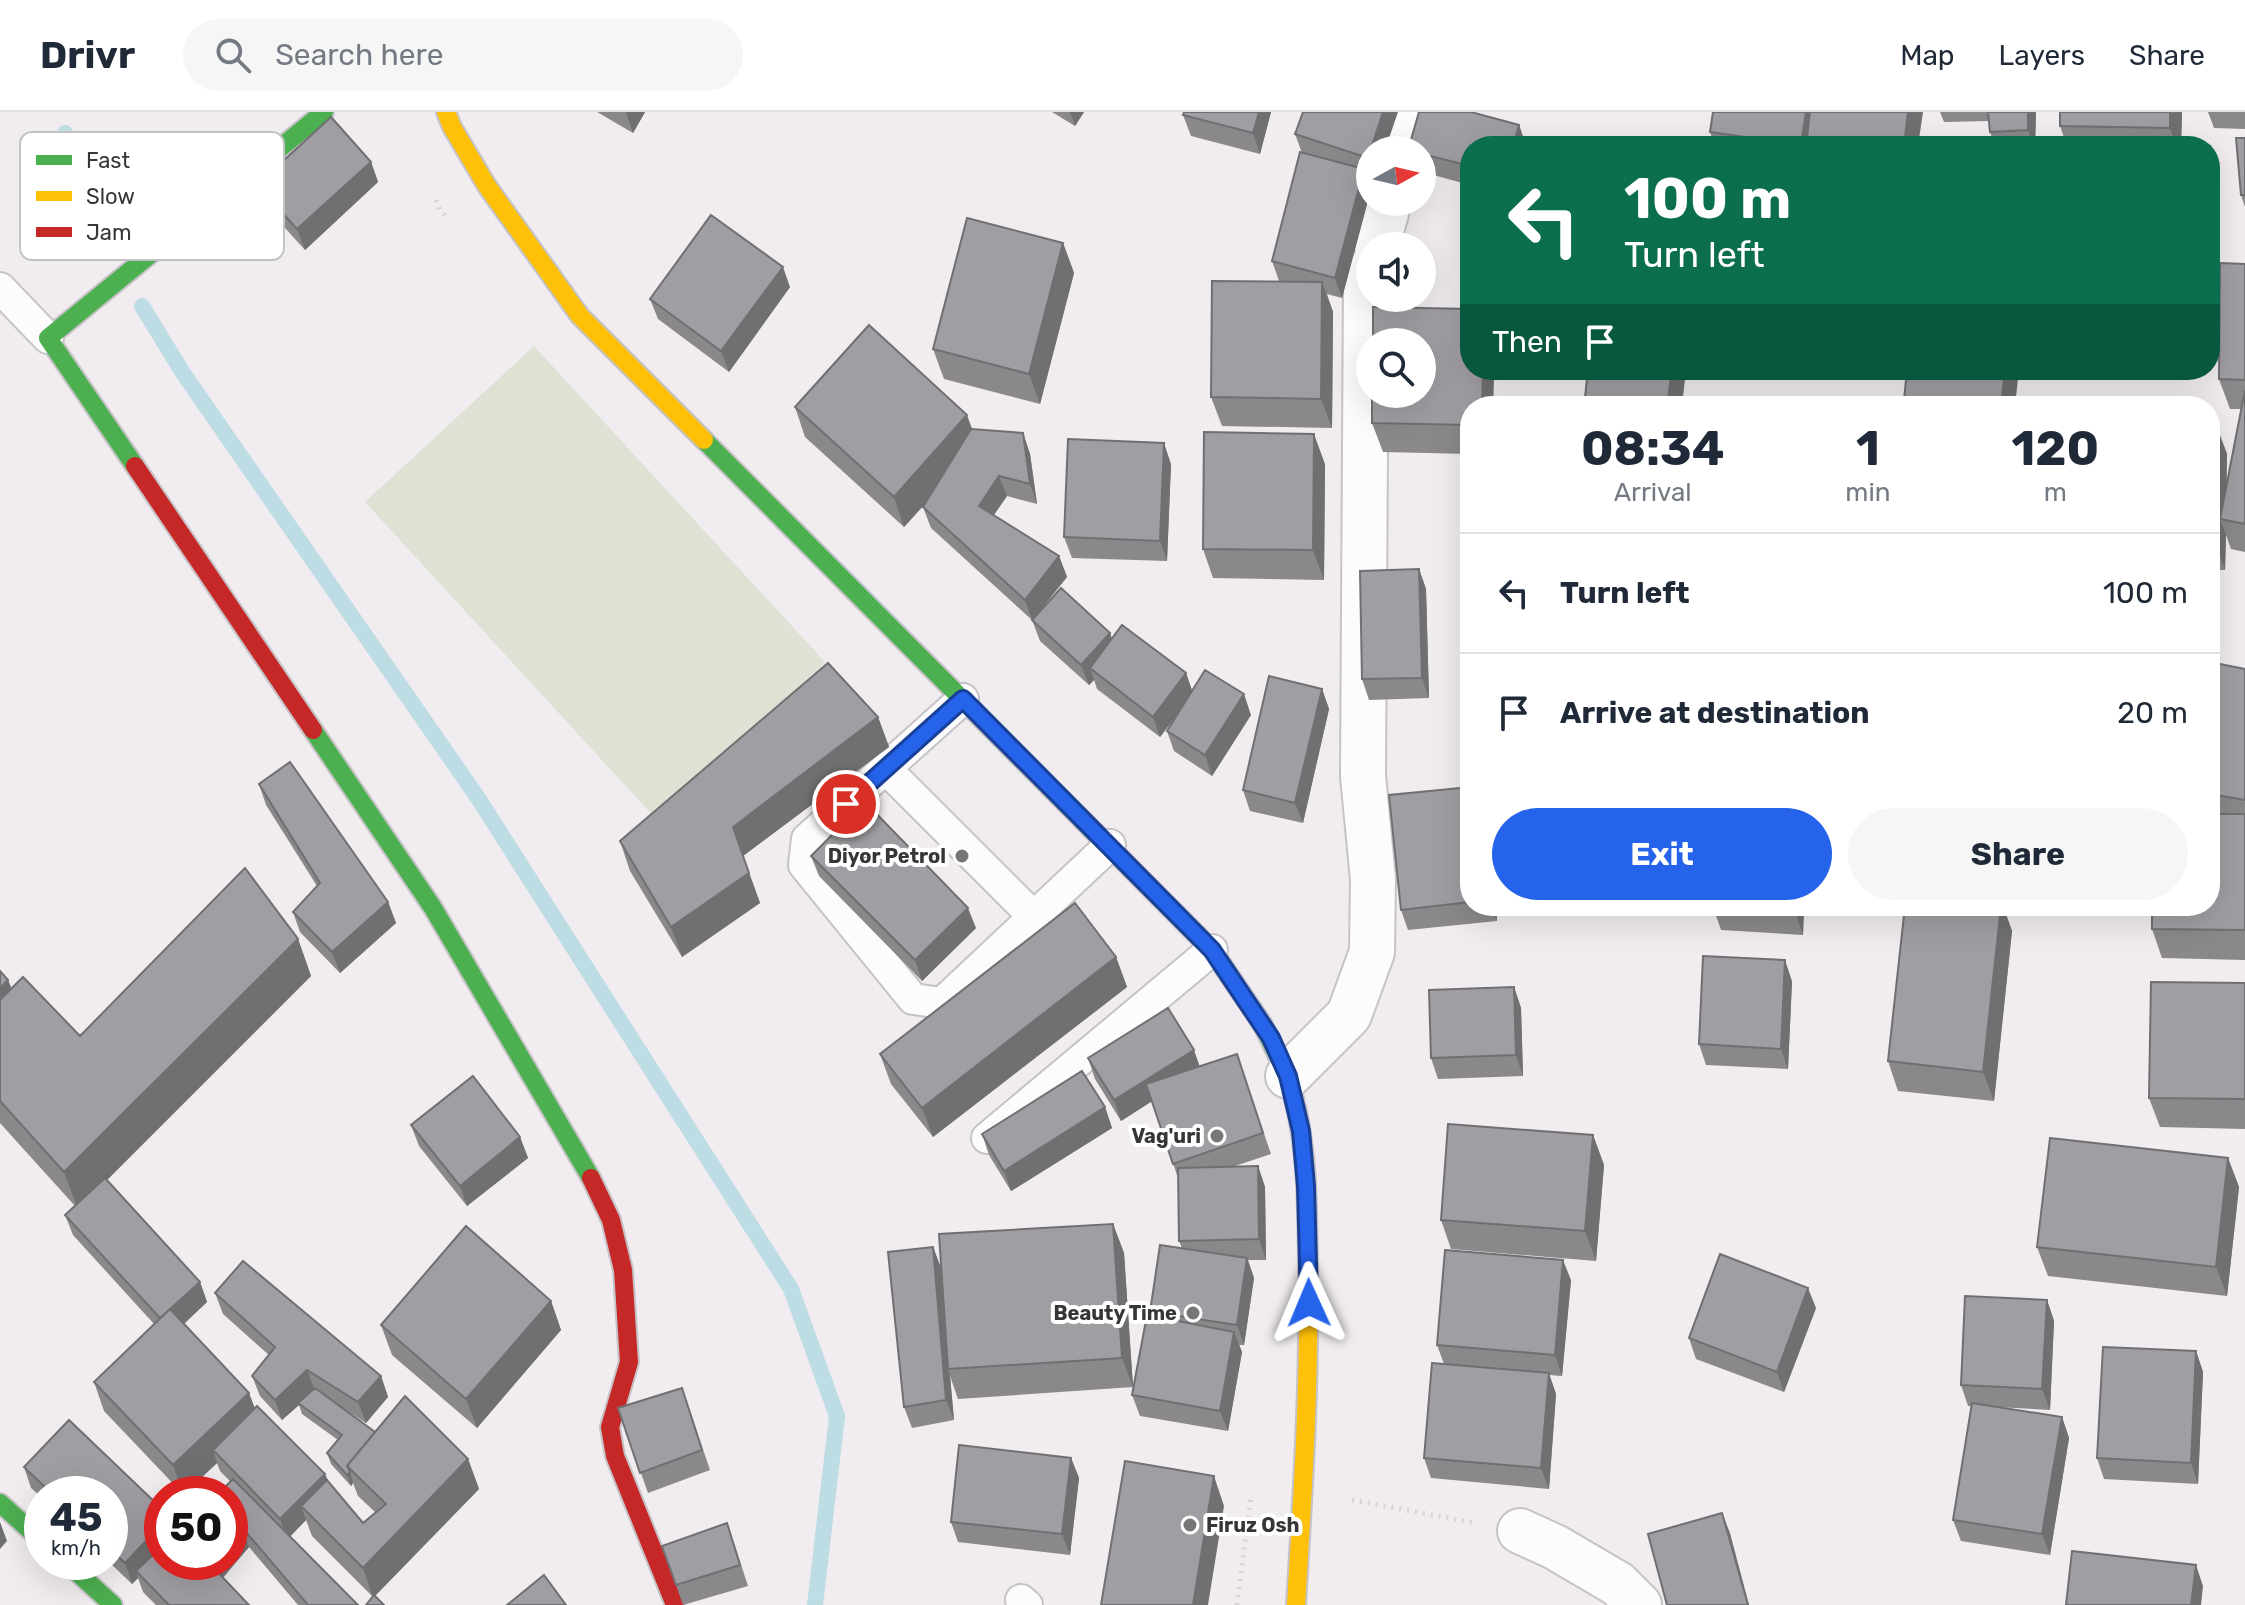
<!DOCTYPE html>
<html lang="en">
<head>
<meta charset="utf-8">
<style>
	:root { --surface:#fff; --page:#f6f6f7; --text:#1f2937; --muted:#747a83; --line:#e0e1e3; --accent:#2563eb }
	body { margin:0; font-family:Rubik,sans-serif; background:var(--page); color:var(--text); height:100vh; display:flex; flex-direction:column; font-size:30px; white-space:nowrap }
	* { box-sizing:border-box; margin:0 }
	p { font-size:26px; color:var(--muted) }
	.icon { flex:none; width:44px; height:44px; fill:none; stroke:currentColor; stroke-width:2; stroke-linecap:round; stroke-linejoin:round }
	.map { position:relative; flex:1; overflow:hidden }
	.side { position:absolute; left:1460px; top:284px; width:760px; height:520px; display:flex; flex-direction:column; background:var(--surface); border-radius:32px; box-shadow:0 8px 32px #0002 }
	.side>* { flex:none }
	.banner { position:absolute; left:1460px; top:24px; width:760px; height:244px; border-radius:32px; box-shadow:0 8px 32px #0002; background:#0b6e4f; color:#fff; overflow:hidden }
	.needle { width:52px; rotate:82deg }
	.controls { position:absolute; left:1356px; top:24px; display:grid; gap:16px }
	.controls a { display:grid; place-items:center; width:80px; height:80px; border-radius:50%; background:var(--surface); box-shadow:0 8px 32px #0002; font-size:40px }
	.speed { position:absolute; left:24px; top:1364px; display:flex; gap:16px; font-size:40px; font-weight:700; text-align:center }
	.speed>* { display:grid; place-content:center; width:104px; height:104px; border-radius:50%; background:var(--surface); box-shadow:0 8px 32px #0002; line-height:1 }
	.speed small { font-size:20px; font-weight:400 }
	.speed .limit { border:12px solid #d22; background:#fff; color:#111 }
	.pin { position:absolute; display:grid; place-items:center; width:68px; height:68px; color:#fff; margin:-34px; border:4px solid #fff; border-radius:50%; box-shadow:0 2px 8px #0007 }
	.me { position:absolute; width:88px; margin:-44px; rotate:359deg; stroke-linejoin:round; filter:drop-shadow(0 0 6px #0008) }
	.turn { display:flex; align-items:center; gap:28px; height:168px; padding:0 32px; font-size:36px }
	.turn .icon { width:104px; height:104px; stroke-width:2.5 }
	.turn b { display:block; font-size:56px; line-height:68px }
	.then { display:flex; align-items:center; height:76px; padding:0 32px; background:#0003; gap:16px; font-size:30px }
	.eta { display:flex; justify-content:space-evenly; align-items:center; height:136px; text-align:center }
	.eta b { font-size:48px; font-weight:700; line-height:56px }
	.primary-button { display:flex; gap:16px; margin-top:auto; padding:16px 32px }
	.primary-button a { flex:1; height:92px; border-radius:48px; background:var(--accent); color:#fff; font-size:32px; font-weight:700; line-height:92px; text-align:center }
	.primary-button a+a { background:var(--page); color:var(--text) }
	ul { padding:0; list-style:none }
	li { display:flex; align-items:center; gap:24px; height:120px; padding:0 32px; border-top:2px solid var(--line) }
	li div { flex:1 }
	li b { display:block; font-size:30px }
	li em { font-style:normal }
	header { display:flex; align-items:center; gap:48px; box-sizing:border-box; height:112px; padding:0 40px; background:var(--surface); border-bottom:2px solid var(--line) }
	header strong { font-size:38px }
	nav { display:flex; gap:44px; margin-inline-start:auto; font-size:28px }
	.search { width:560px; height:72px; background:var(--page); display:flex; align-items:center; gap:20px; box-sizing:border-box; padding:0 28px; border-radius:44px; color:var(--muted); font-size:30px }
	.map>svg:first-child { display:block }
	.green { fill:#dde2d5 }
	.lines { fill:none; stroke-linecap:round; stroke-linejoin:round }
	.stream { stroke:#bedce3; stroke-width:16 }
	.lane-casing { stroke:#c6c3c6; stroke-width:34 }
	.street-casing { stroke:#c6c3c6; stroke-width:48 }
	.fast-casing { stroke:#c6c3c6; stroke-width:22 }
	.slow-casing { stroke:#c6c3c6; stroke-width:22 }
	.jam-casing { stroke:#c6c3c6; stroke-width:22 }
	.path { stroke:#d6d4d6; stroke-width:5; stroke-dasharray:2 6; stroke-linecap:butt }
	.lane { stroke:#fdfcfd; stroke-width:30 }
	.street { stroke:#fdfcfd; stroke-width:44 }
	.fast { stroke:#4caf50; stroke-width:18 }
	.slow { stroke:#ffc107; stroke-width:18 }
	.jam { stroke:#c62828; stroke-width:18 }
	.wall { fill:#8a888b }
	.shaded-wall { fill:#706f71 }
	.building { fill:#a09ea2; stroke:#706f71; stroke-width:2 }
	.route-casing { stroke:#184099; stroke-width:20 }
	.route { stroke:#2563eb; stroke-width:14 }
	.poi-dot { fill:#787578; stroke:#fff; stroke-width:3 }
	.labels { text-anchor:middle; stroke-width:8; stroke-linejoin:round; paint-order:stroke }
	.poi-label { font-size:20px; font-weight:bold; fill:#383538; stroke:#fff; text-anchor:end }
	.key { fill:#fff; stroke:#c3c2c3; stroke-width:2 }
	.key-label { font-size:22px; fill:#383538 }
</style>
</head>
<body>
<header>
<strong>Drivr</strong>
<div class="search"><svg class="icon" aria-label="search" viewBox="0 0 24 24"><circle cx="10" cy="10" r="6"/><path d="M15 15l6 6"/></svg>Search here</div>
<nav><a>Map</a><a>Layers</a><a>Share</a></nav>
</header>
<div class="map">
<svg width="2245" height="1493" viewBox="0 0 2245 1493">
	<rect width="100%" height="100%" fill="#f0ecf0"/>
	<path class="green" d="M534 234 825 550 656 707 365 390Z"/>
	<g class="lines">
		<path class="stream" d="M65 21 110 123
			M142 194 183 261 478 686 791 1177 837 1304 815 1493"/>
		<g class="lane-casing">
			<path id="lane" d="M0 176 48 226
				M963 587 807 727 804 753 913 887 942 891 1110 733
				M886 657 1034 805
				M987 1026 1212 838
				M1021 1488 1027 1493"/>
		</g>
		<g class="street-casing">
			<path id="street" d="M1404 38 1415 0
				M1377 134 1389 90
				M1288 964 1349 903 1372 840 1373 767 1363 664 1366 170 1370 157
				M1520 1419 1555 1435 1618 1472 1639 1493"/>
		</g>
		<g class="fast-casing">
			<path id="fast" d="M704 328 1212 838 1263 913 1287 963
				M135 354 48 226 324 0
				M313 618 433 796 591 1066
				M0 1391 42 1429
				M66 1450 113 1493"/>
		</g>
		<g class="slow-casing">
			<path id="slow" d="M446 0 452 15 487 74 580 204 704 328
				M1287 963C1308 1024 1307 1088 1308 1151 1310 1265 1303 1379 1296 1493"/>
		</g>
		<g class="jam-casing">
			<path id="jam" d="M135 354 313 618
				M591 1066 611 1108 623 1158 629 1250 610 1315 615 1344 675 1493"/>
		</g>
		<path class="path" d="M436 88 440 98 447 106
			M1352 1388 1476 1411
			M1237 1493 1251 1385"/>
		<use href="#lane" class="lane"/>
		<use href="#street" class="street"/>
		<use href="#fast" class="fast"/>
		<use href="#slow" class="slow"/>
		<use href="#jam" class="jam"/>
	</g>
	<path class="wall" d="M597 0H645L633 21Z
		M1052 0H1084L1075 14Z
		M1184 0H1271L1260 42 1191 24 1183 3Z
		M1940 0H2036L2035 34H1995L1990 20 1989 9 1944 10Z
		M2060 0H2182L2181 34H2067L2060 14Z
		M2208 0H2245V17L2214 16Z
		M1519 13 1526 34H1470V73L1422 60V38Z
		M1710 20 1918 34H1715Z
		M1295 22 1370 38V65L1366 64 1370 75V81L1342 186 1327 182 1333 200 1332 316 1222 314 1211 285 1279 169 1272 149 1302 41Z
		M2245 26V95L2241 83Z
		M371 50 378 70 305 138 265 94 257 73Z
		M1063 131 1074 161 1040 292 944 267 933 237Z
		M2245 152V440L2231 437 2226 423 2225 458H2210V312L2216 313 2227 342 2226 375 2241 297H2230L2219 267Z
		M790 175 729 260 658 207 650 187Z
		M1494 258 1493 294H1470V342L1383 340 1372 311Z
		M1904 288 2015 294H1906Z
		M795 295 972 317 1023 321 1030 342 1037 392 1007 384 994 403 1059 444 1067 465 1034 506 1110 521 1112 527 1186 561 1192 578 1251 603 1212 664 1174 639 1167 619 1173 608 1160 625 1097 577 1094 568 1089 573 1040 529 1032 508 931 416 923 395 926 391 904 415 805 325Z
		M1171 352 1167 449 1072 446 1064 425Z
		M1325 352 1324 468 1213 466 1203 437Z
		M1419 457 1426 477 1429 586 1369 588 1362 567Z
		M2210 550 2245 557V848L2162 846 2152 817 2210 794Z
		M1322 577 1329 597 1303 711 1250 699 1243 678Z
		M878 605 889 635 743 744 760 791 682 845 630 759 620 729Z
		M259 672 388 790 396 811 340 861 300 820 293 800 317 774 266 693Z
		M1470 675V794H1496L1497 809 1408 818 1401 798Z
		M811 744 976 816 922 869 819 764Z
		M245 756 298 827 311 864 107 1068 200 1170 207 1190 184 1212 249 1281 255 1297 257 1294 325 1362 328 1369 363 1411 376 1401 358 1384 353 1371 351 1374 331 1352 327 1341 338 1328 302 1302 299 1293 282 1308 260 1284 252 1264 269 1243 223 1202 215 1181 243 1149 381 1264 388 1285 366 1311 346 1298 375 1320 405 1284 468 1347 479 1377 375 1484 384 1493H366L373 1485 312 1424 306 1408 290 1425 358 1493H298L249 1435 223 1466 249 1493H156L143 1480 138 1466 132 1472 109 1450 110 1382H42V1386L31 1376 24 1355 69 1308 162 1397V1450H230V1382H218L230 1369 220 1359 217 1351 185 1382H183L104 1299 94 1270 154 1212 73 1123 65 1103 75 1094 0 1011V859L8 868 12 877 23 865 80 924Z
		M1804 794 1803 823 1721 818 1714 798Z
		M1905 794H2003L2012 819 1994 989 1898 979 1888 949Z
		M1116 845 1127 875 933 1025 891 972 880 942Z
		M1792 869 1788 957 1706 953 1699 932Z
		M2245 871V1017L2160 1015 2149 986Z
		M1514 875 1521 896 1523 964 1438 967 1431 946Z
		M1088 946 1200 954 1244 963 1271 1042 1232 1055 1258 1054 1265 1075 1266 1148H1248L1254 1166 1244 1233H1239L1242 1240 1228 1319 1140 1304 1132 1283 1151 1204 1150 1200 1182 1136 1179 1129 1178 1066 1152 989 1121 1009 1095 967Z
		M1105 995 1112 1016 1011 1079 989 1043 982 1022Z
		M411 1013 520 1025 528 1046 467 1094 419 1034Z
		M1593 1023 1604 1053 1596 1149 1451 1137 1441 1108Z
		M2228 1046 2239 1075 2227 1184 2048 1164 2037 1135Z
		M1113 1112 1124 1141 1133 1275 958 1287 950 1264 954 1308 912 1316 904 1295 933 1135 941 1156Z
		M1571 1168 1562 1264 1549 1263 1556 1282 1549 1377 1431 1366 1424 1346 1444 1252 1437 1233Z
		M2047 1188 2054 1209 2050 1298 1996 1295 2062 1305 2069 1326 2050 1443 1961 1429 1953 1408 1971 1294H1968L1961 1273Z
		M551 1189 561 1218 477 1316 392 1243 381 1213Z
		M1816 1196 1784 1280 1696 1247 1689 1226Z
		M2196 1239 2203 1260 2198 1372 2104 1367 2097 1346Z
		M618 1296H689L710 1358 648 1381Z
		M1071 1346 1079 1366 1070 1443 958 1430 951 1410Z
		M734 1431 748 1474 683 1493 662 1434Z"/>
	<path class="shaded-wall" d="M626 0H645L633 21Z
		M1070 0H1084L1075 14Z
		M1259 0H1271L1260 42 1253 21Z
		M1383 0H1398L1385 38H1371Z
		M1806 0H1816L1811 34H1801Z
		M1908 0H1923L1918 34H1904Z
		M2028 0H2036L2035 34H2033L2028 18Z
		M2170 0H2182L2181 34H2176L2170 16Z
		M1519 13 1526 33V34H1513Z
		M371 50 378 70 305 138 297 117Z
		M1364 57 1370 75V81L1342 186 1335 166Z
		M1063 131 1074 161 1040 292 1029 262Z
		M783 155 790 175 729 260 721 239Z
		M1322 170 1333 200 1332 316 1321 287Z
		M1483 258H1494L1493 294H1482Z
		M1672 258H1686L1682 294H1667Z
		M2005 258H2019L2015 294H2001Z
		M967 303 978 333 904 415 894 385Z
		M2216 313 2227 342 2226 409 2220 407 2226 423 2225 458 2214 429Z
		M1023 321 1030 342 1037 392 1030 372Z
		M1314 322 1325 352 1324 468 1313 438Z
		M1164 331 1171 352 1167 449 1160 429Z
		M999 364 1007 384 986 414 979 394Z
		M1059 444 1067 465 1032 508 1025 488Z
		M1419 457 1426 477 1429 586 1422 566Z
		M1110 521 1117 541 1090 556 1094 568 1089 573 1081 553Z
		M1186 561 1193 582 1160 625 1153 605Z
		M1322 577 1329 597 1303 711 1295 691Z
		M1244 582 1251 603 1212 664 1205 643Z
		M878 605 889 635 743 744 760 791 682 845 671 815 733 715Z
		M388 790 396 811 340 861 332 840Z
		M1492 794H1496L1497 809Z
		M1796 794H1804L1803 823 1796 802Z
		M2001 794H2003L2012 819 1994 989 1983 960Z
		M968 796 976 816 922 869 915 848Z
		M298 827 311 864 78 1097 64 1060Z
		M1116 845 1127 875 933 1025 922 996Z
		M1785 848 1792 869 1788 957 1781 937Z
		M8 868 19 898 0 915V876Z
		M1514 875 1521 896 1523 964 1516 943Z
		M1194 938 1201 958 1121 1009 1114 988Z
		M1105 995 1112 1016 1011 1079 1004 1059Z
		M1593 1023 1604 1053 1596 1149 1585 1119Z
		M520 1025 528 1046 467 1094 460 1074Z
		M2228 1046 2239 1075 2227 1184 2216 1155Z
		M1258 1054 1265 1075 1266 1148 1259 1127Z
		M1113 1112 1124 1141 1133 1275 1122 1246Z
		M933 1135 941 1156 948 1257 950 1264 954 1308 946 1288Z
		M1247 1146 1254 1166 1244 1233 1237 1213Z
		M1563 1148 1571 1168 1562 1264 1555 1243Z
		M200 1170 207 1190 168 1226 160 1206Z
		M1808 1176 1816 1196 1784 1280 1777 1260Z
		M2047 1188 2054 1209 2050 1298 2042 1277Z
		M551 1189 561 1218 477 1316 466 1287Z
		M1234 1220 1242 1240 1228 1319 1220 1299Z
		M2196 1239 2203 1260 2198 1372 2191 1351Z
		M307 1258 315 1279 298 1291 299 1293 282 1308 275 1288Z
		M1549 1261 1556 1282 1549 1377 1541 1356Z
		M381 1264 388 1285 366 1311 358 1290Z
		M249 1281 260 1310 213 1338 217 1351 183 1382 173 1353Z
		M2062 1305 2069 1326 2050 1443 2042 1422Z
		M1071 1346 1079 1366 1070 1443 1062 1422Z
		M468 1347 479 1377 373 1486 363 1456Z
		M350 1360 353 1371 351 1374 347 1363Z
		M325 1362 333 1382 301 1394 306 1408 287 1427 280 1407Z
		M1214 1364 1224 1394 1208 1493H1193Z
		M1722 1401 1730 1421 1749 1493H1748Z
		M0 1410 7 1429 0 1437Z
		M162 1412V1440L136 1459 138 1466 132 1472 125 1451Z
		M241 1414 249 1435 222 1466 217 1450H230V1427Z
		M2196 1453 2203 1474 2201 1493H2191Z"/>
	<path class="building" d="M1184 0H1259L1253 21 1183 3Z
		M1303 0H1383L1368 46 1295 22Z
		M1419 0H1471L1519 13 1513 34H1470V54L1422 42V38H1408Z
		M1713 0H1806L1801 33 1710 20Z
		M1810 0H1908L1904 34H1806Z
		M1988 0H2028V18L1990 20Z
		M2060 0H2170V16L2060 14Z
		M331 5 371 50 297 117 257 73Z
		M2236 26H2245V83H2241Z
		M1300 40 1364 57 1335 166 1272 149Z
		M711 103 783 155 721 239 650 187Z
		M967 106 1063 131 1029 262 933 237Z
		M2220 151 2245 152V268L2219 267Z
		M1212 169 1322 170 1321 287 1211 285Z
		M1373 195 1470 197V258H1483L1482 294H1470V313L1372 311V282H1422V230H1373Z
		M869 213 967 303 894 385 795 295Z
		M1588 258H1672L1667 294H1584Z
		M1907 258H2005L2001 294H1951L1904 288Z
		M2245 278V412L2220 407Z
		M2210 312 2216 313 2214 429 2210 428Z
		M971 317 1023 321 1030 372 999 364 979 394 1059 444 1025 488 923 395Z
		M1204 320 1314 322 1313 438 1203 437Z
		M1068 327 1164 331 1160 429 1064 425Z
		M1419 457 1422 566 1362 567 1360 459Z
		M1061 476 1110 521 1081 553 1032 508Z
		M1122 513 1186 561 1153 605 1090 556Z
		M2210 550 2245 557V688L2210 682Z
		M828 551 878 605 733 715 749 761 671 815 620 729Z
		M1205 558 1244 582 1205 643 1167 619Z
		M1269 564 1322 577 1295 691 1243 678Z
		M290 650 388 790 332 840 293 800 320 771 259 672Z
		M1470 675V790L1401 798 1389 683Z
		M865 690 968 796 915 848 811 744Z
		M2210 702H2245V818L2152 817V794H2210Z
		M245 756 298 827 64 1060 0 989V888L23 865 80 924Z
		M1075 791 1116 845 922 996 880 942Z
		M1714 794H1796V802L1714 798Z
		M1905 794H2001L1983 960 1888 949Z
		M1703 844 1785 848 1781 937 1699 932Z
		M0 859 8 868 0 876Z
		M2151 870 2245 871V987L2149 986Z
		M1514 875 1516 943 1431 946 1429 878Z
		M1168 896 1194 938 1114 988 1088 946Z
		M1237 942 1263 1021 1173 1052 1146 972Z
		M1082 959 1105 995 1004 1059 982 1022Z
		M473 964 520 1025 460 1074 411 1013Z
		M1448 1012 1593 1023 1585 1119 1441 1108Z
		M2050 1026 2228 1046 2216 1155 2037 1135Z
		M1258 1054 1259 1127 1179 1129 1178 1056Z
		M105 1066 200 1170 160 1206 65 1103Z
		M1113 1112 1122 1246 948 1257 939 1122Z
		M466 1114 551 1189 466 1287 381 1213Z
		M1160 1133 1247 1146 1237 1213 1150 1200Z
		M933 1135 946 1288 904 1295 888 1140Z
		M1445 1138 1563 1148 1555 1243 1437 1233Z
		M1720 1142 1808 1176 1777 1260 1689 1226Z
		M243 1149 381 1264 358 1290 307 1258 275 1288 252 1264 275 1235 215 1181Z
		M1965 1184 2047 1188 2042 1277 1961 1273Z
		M170 1197 249 1281 173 1353 94 1270Z
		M1147 1203 1234 1220 1220 1299 1132 1283Z
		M2103 1235 2196 1239 2191 1351 2097 1346Z
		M1432 1251 1549 1261 1541 1356 1424 1346Z
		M315 1276 375 1320 347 1354 350 1360 347 1363 327 1341 342 1323 298 1291Z
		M682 1276 702 1338 640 1361 618 1296Z
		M405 1284 468 1347 363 1456 301 1394 327 1368 363 1411 386 1392 347 1354Z
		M1972 1291 2062 1305 2042 1422 1953 1408Z
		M257 1294 325 1362 280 1407 213 1338Z
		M69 1308 162 1397V1412L125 1451 110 1437V1382H52L24 1355Z
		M959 1333 1071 1346 1062 1422 951 1410Z
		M1125 1349 1214 1364 1193 1493H1101Z
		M233 1367 358 1493H308L241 1414 230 1427V1382H218Z
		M1722 1401 1748 1493H1667L1648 1422Z
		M727 1411 740 1453 676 1473 662 1434Z
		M162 1434V1450H208L249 1493H169L136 1459Z
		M2072 1439 2196 1453 2191 1493H2066Z
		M544 1463 566 1493H507Z
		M374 1483 384 1493H366Z"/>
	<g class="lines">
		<g class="route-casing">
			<path id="route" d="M846 692 963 587 1212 838 1271 926 1288 964 1301 1019 1306 1074 1309 1191"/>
		</g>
		<use href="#route" class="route"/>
	</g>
	<g class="poi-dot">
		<circle cx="962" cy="744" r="8"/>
		<circle cx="1217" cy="1024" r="8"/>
		<circle cx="1193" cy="1201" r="8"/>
		<circle cx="1190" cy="1413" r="8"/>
	</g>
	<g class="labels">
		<g class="poi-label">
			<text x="946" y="751">Diyor Petrol</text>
			<text x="1201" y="1031">Vag'uri</text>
			<text x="1177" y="1208">Beauty Time</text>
			<text x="1206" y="1420" text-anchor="start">Firuz Osh</text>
		</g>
	</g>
	<rect x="20" y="20" width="264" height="128" rx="12" class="key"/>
	<rect x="36" y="43" width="36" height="10" fill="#4caf50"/>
	<rect x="36" y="79" width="36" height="10" fill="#ffc107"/>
	<rect x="36" y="115" width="36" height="10" fill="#c62828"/>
	<g class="key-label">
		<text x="86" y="56">Fast</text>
		<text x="86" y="92">Slow</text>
		<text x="86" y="128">Jam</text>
	</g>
</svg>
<div class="controls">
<a><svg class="needle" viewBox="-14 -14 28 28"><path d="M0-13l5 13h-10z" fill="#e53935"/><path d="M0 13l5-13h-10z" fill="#747a83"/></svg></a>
<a><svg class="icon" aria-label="sound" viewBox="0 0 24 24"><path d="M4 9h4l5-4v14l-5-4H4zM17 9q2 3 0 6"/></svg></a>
<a><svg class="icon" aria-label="search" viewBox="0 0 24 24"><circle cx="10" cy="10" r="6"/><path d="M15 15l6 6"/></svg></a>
</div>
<div class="speed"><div>45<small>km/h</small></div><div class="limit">50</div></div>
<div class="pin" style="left:846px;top:692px;background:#d93025"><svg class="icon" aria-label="arrive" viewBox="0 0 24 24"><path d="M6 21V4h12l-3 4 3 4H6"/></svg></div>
<svg class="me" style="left:1309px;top:1191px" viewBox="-20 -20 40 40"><path d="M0-17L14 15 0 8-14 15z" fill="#2563eb" stroke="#fff" stroke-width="4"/></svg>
<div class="banner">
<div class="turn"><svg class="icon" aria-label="left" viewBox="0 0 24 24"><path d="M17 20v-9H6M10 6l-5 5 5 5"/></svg><div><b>100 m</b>Turn left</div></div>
<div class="then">Then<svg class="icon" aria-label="arrive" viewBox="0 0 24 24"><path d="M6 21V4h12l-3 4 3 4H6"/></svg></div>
</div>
<section class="side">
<div class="eta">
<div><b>08:34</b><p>Arrival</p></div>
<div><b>1</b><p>min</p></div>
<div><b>120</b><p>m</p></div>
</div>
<ul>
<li><svg class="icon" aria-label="left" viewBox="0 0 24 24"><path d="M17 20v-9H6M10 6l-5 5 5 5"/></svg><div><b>Turn left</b></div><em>100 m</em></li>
<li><svg class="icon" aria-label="arrive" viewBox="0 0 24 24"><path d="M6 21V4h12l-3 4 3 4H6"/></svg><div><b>Arrive at destination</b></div><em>20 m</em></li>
</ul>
<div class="primary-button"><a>Exit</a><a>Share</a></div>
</section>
</div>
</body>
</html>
